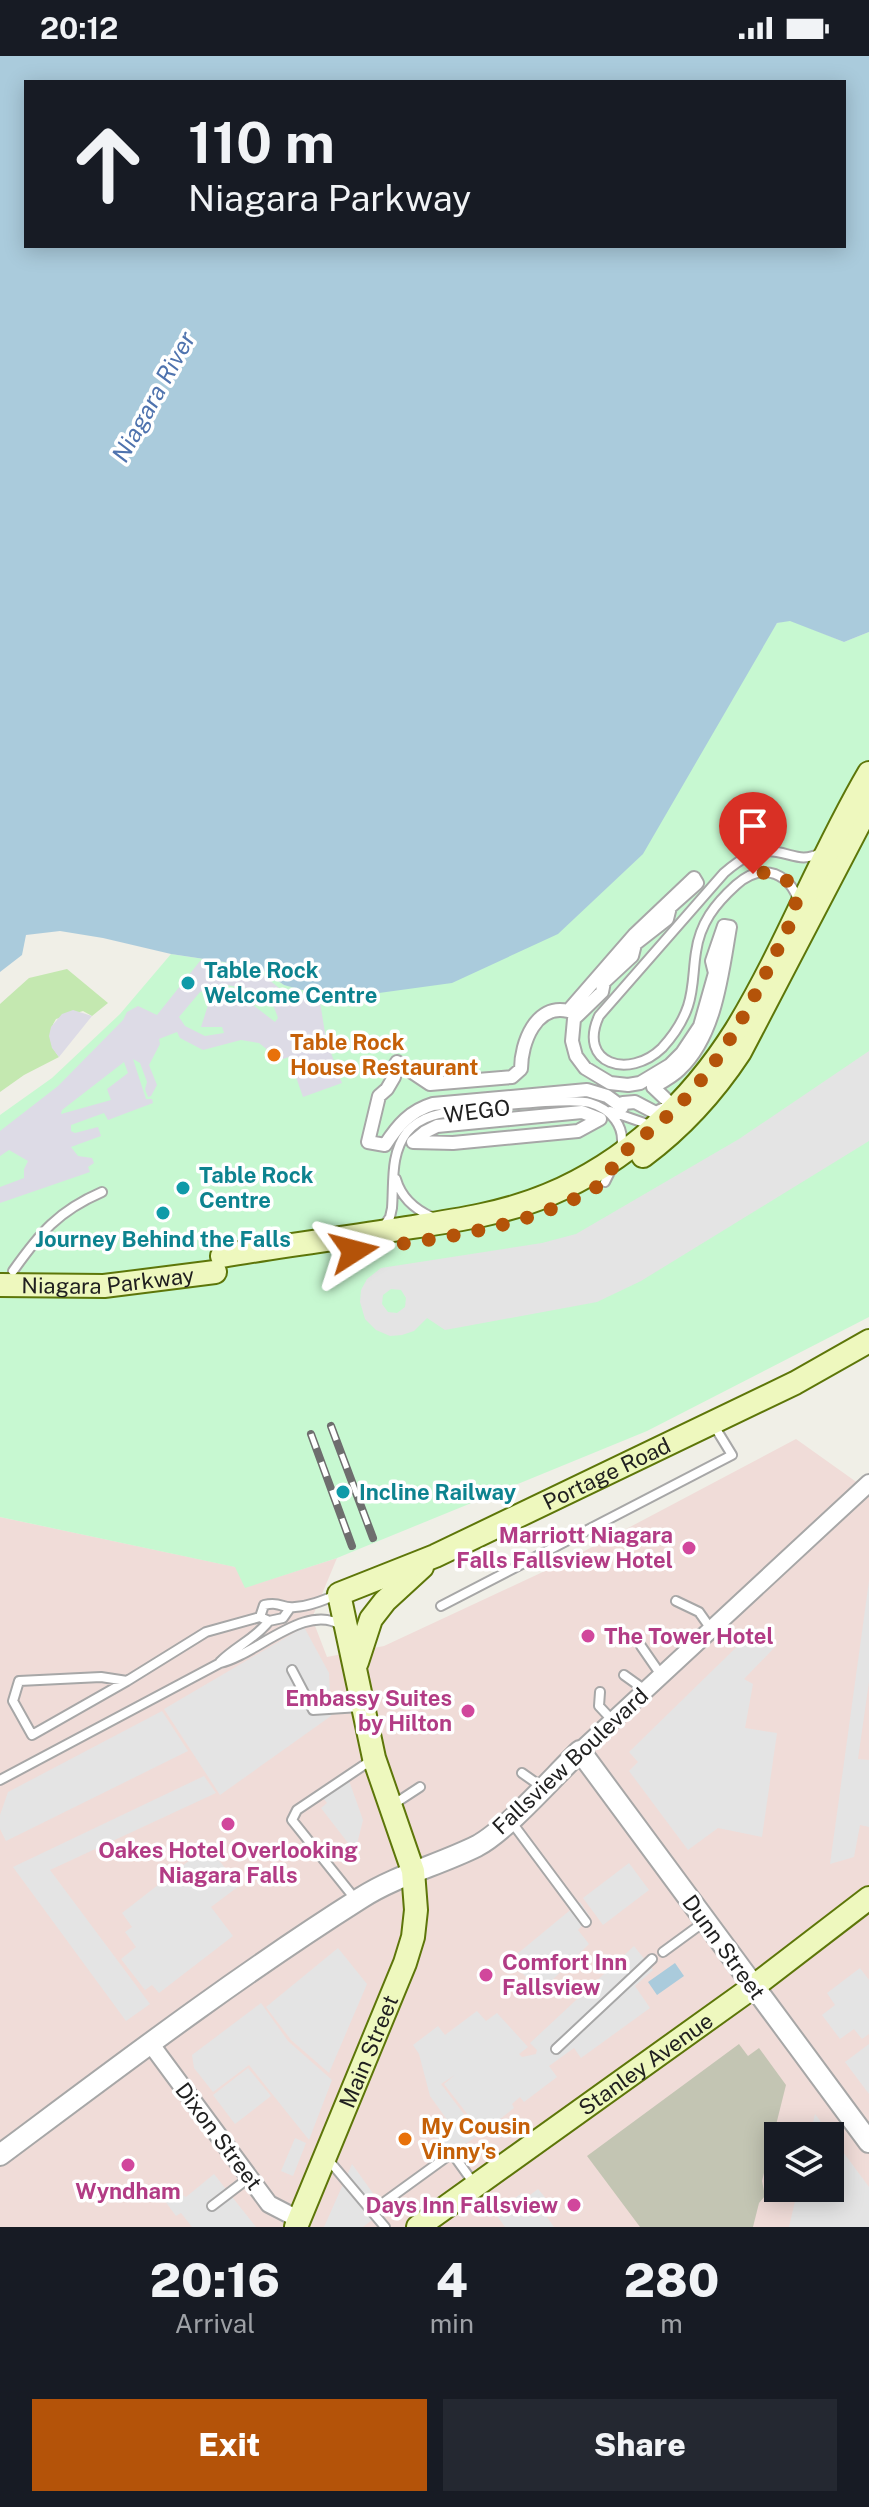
<!DOCTYPE html>
<html lang="en">
<head>
<meta charset="utf-8">
<style>
	:root { --surface:#171b24; --page:#242831; --text:#f1f3f6; --muted:#9ea1a6; --accent:#b45309 }
	body { margin:0; font-family:"Public Sans",sans-serif; background:var(--page); color:var(--text); height:100vh; display:flex; flex-direction:column; font-size:30px; white-space:nowrap }
	* { box-sizing:border-box; margin:0 }
	p { font-size:26px; color:var(--muted) }
	.icon { flex:none; width:44px; height:44px; fill:none; stroke:currentColor; stroke-width:2; stroke-linecap:round; stroke-linejoin:round }
	.map { position:relative; height:2171px; overflow:hidden }
	.details { display:flex; flex-direction:column; background:var(--surface); flex:1 }
	.details>* { flex:none }
	.banner { position:absolute; left:24px; top:24px; width:822px; height:168px; border-radius:0px; box-shadow:0 4px 20px #0003; background:#171b24; color:var(--text); overflow:hidden }
	.fabs { position:absolute; left:764px; top:2066px; display:grid; gap:16px }
	.fabs a { display:grid; place-items:center; width:80px; height:80px; border-radius:0px; background:var(--surface); box-shadow:0 4px 20px #0003; font-size:40px }
	.pin { position:absolute; display:grid; place-items:center; width:68px; height:68px; color:#fff; margin:-82px -34px; border-radius:50% 50% 50% 0; rotate:-45deg; box-shadow:0 0 8px #0007 }
	.pin .icon { rotate:45deg }
	.me { position:absolute; width:88px; margin:-44px; rotate:81deg; stroke-linejoin:round; filter:drop-shadow(0 0 6px #0008) }
	.turn { display:flex; align-items:center; gap:28px; height:168px; padding:0 32px; font-size:36px }
	.turn .icon { width:104px; height:104px; stroke-width:2.5 }
	.turn b { display:block; font-size:56px; line-height:68px }
	.eta { display:flex; justify-content:space-evenly; align-items:center; height:136px; text-align:center }
	.eta b { font-size:48px; font-weight:800; line-height:56px }
	.button { display:flex; gap:16px; margin-top:auto; padding:16px 32px }
	.button a { flex:1; height:92px; border-radius:0px; background:var(--accent); color:#fff; font-size:32px; font-weight:800; line-height:92px; text-align:center }
	.button a+a { background:var(--page); color:var(--text) }
	.status { display:flex; justify-content:space-between; align-items:center; height:56px; padding:0 40px; background:var(--surface); direction:ltr }
	.status svg { height:22px; fill:currentColor }
	.map>svg:first-child { display:block }
	.commercial { fill:#f0dcd8; fill-rule:evenodd }
	.construction { fill:#c3c5b3 }
	.grass { fill:#c4e8b0 }
	.park { fill:#c7f8d1 }
	.parking { fill:#e4e4e4; fill-rule:evenodd }
	.plaza { fill:#dddbe6; fill-rule:evenodd }
	.water { fill:#aacbdc; fill-rule:evenodd }
	.lines { fill:none; stroke-linecap:round; stroke-linejoin:round }
	.service-casing { stroke:#a7a7a7; stroke-width:12 }
	.pedestrian-casing { stroke:#a7a7a7; stroke-width:16 }
	.minor-casing { stroke:#a7a7a7; stroke-width:20 }
	.tertiary-casing { stroke:#a7a7a7; stroke-width:24 }
	.secondary-casing { stroke:#5d7609; stroke-width:26 }
	.service { stroke:#fff; stroke-width:8 }
	.pedestrian { stroke:#fff; stroke-width:12 }
	.minor { stroke:#fff; stroke-width:16 }
	.tertiary { stroke:#fff; stroke-width:20 }
	.secondary { stroke:#eef8be; stroke-width:22 }
	.rail-casing { stroke:#6e6e6e; stroke-width:8 }
	.rail { stroke:#fff; stroke-width:5; stroke-dasharray:15; stroke-linecap:butt }
	.route { stroke:#b45309; stroke-width:14; stroke-dasharray:0 25.2 }
	.culture-dot { fill:#0f9aa8; stroke:#fff; stroke-width:3 }
	.food-dot { fill:#e8710a; stroke:#fff; stroke-width:3 }
	.hotel-dot { fill:#d1479c; stroke:#fff; stroke-width:3 }
	.labels { text-anchor:middle; stroke-width:7; stroke-linejoin:round; paint-order:stroke }
	.culture-label { font-size:22px; font-weight:bold; fill:#0d838f; stroke:#fff; text-anchor:start }
	.food-label { font-size:22px; font-weight:bold; fill:#c56008; stroke:#fff; text-anchor:start }
	.street-label { font-size:22px; fill:#202020; stroke:#fff }
	.hotel-label { font-size:22px; font-weight:bold; fill:#b23c85; stroke:#fff; text-anchor:end }
	.water-label { font-size:24px; font-style:italic; fill:#4f73ae; stroke:#fff }
</style>
</head>
<body>
<div class="status"><b>20:12</b><svg viewBox="0 0 49 12"><path d="M0 12V9h3v3zM5 12V6h3v6zM10 12V3h3v9zM15 12V0h3v12zM26 1h20v11H26zM47 4h2v5h-2z"/></svg></div>
<div class="map">
<svg width="869" height="2171" viewBox="0 0 869 2171">
	<rect width="100%" height="100%" fill="#f0efe7"/>
	<path class="commercial" d="M796 1383 869 1435V2171H0V1461L236 1511 246 1531 337 1502 312 1562 327 1601 384 1590 562 1507ZM778 2080H830V2132H778Z"/>
	<path class="construction" d="M739 1988 748 2000 759 1992 786 2029 762 2125 765 2140 759 2147 753 2171H640L587 2100Z"/>
	<path class="grass" d="M67 913 108 947 92 960 83 955 56 963C47 977 49 988 59 1001L24 1019 0 1036V948L29 922Z"/>
	<path class="park" d="M790 564 844 586 869 576V1261L647 1375 337 1502 245 1532 235 1511 0 1461V1059L52 1022 120 958 171 898 258 911 284 929 767 582 777 567Z"/>
	<path class="parking" d="M869 995V1085L641 1225 597 1246 445 1274 427 1262 414 1275 402 1279 390 1280 376 1274 365 1263 360 1246 361 1234 367 1223 381 1212 542 1187 576 1178 739 1083ZM391 1233 401 1234 406 1242 405 1251 397 1257 388 1256 382 1248 383 1239Z
		M869 1525V1626L858 1703 869 1704V1771L860 1769 854 1801 830 1808Z
		M304 1571 329 1617 331 1660 220 1739 164 1653Z
		M756 1572 774 1592 744 1623 753 1628 745 1672 777 1677 762 1781 718 1772 688 1794 629 1715 638 1706 629 1696Z
		M162 1655 188 1695 6 1785 0 1773V1759L8 1736Z
		M346 1716 363 1764 355 1796 321 1752 327 1747 318 1735Z
		M204 1720 216 1737 50 1814 150 1948 126 1965 13 1811Z
		M208 1790 239 1830 211 1851 233 1880 159 1937 152 1929 145 1934 121 1903 136 1891 125 1876 132 1871 122 1857Z
		M629 1807 649 1834 603 1869 583 1842Z
		M580 1846 590 1861 578 1874 589 1888 539 1937 511 1903Z
		M634 1890 653 1914 635 1930 650 1952 581 2002 574 1992 549 2010 557 2021 524 2046 520 2041 512 2048 514 2052 482 2077 444 2028 455 2019 441 2028 479 2078 450 2100 433 2077 448 2065 430 2040 419 1998 413 1989 438 1970 445 1979 477 1955 486 1965 497 1957 528 1991 519 1998 522 2001 536 1998 537 1994 530 1987Z
		M338 1892 367 1928 329 2017 291 1984 266 1951Z
		M860 1912 869 1924V1978L862 1983 854 1973 840 1983 822 1959 835 1949 827 1937Z
		M261 1947 288 1985 332 2024 309 2084 249 2009 213 2036 194 2012 192 1999Z
		M869 1988V2038L845 2006Z
		M248 2012 271 2040 235 2068 213 2039Z
		M815 2058 869 2131V2171H789L798 2132H830V2080H810Z
		M295 2082 306 2087 293 2120 281 2115Z
		M352 2108 385 2154 363 2171H324Z
		M214 2118 256 2171H192L181 2157 176 2160 165 2145 171 2133 186 2141Z
		M538 2133 549 2146 541 2153 554 2171H505L495 2157 522 2137 526 2142Z"/>
	<path class="plaza" d="M200 905 256 913 291 942 320 946 326 983 342 1027 303 1041 289 1001 283 1003 279 992 269 995 259 987 241 984 203 994 180 982 177 976 159 983 160 988 149 1009 157 1029 151 1040 148 1041 145 1033 147 1026 140 1007 133 1003 146 1043H152L153 1047 108 1064 104 1057 71 1069V1075L75 1077 98 1071 101 1080 71 1091 78 1100 92 1102 94 1107 88 1111 90 1116 0 1147V1131L24 1122V1113L28 1105 9 1094 0 1100V1075L58 1030 123 964 127 956 138 950 157 959ZM226 929 252 933 274 951 278 962 275 966 248 945 225 941 221 942 218 932ZM208 933 214 945 209 946 201 971H222L224 977 205 980 185 970 179 961 200 936ZM124 1006 128 1017 107 1033 111 1044 61 1058 62 1054Z
		M73 954 92 960 59 1001 52 992 49 980 51 971 62 958Z"/>
	<path class="water" d="M0 0H869V576L844 586 790 565 777 567 643 798 558 878 452 927 335 943 284 929 258 911 171 898 103 882 60 875 26 879 22 899 0 916ZM26 26H844V190H26Z
		M675 1907 684 1920 657 1939 648 1926Z"/>
	<g class="lines">
		<g class="service-casing">
			<path id="service" d="M798 845C795 833 787 823 775 818 760 813 747 819 736 829 715 848 700 867 696 896 693 914 694 932 688 950 683 965 673 980 662 992 629 1024 577 1008 599 960L724 817C739 804 756 792 777 796 794 799 803 806 820 797
				M610 1055 650 1069
				M396 1123C401 1141 414 1153 432 1161
				M605 1126 612 1112
				M384 1170 390 1161 392 1152C394 1126 390 1098 407 1076 414 1068 422 1063 432 1060 455 1053 570 1041 590 1047 611 1053 626 1071 621 1092
				M13 1215C40 1177 58 1155 102 1136
				M676 1545 699 1556 711 1573
				M441 1550 732 1399 713 1368
				M260 1561 264 1549C282 1545 281 1553 295 1551 310 1550 324 1544 339 1538
				M641 1590 661 1619
				M220 1606C236 1590 255 1583 269 1565
				M292 1614 313 1654 360 1651
				M624 1619 645 1634
				M127 1625 101 1621 19 1625 13 1645 32 1679 127 1625 206 1576 260 1561 269 1565 283 1562 290 1552
				M600 1636 599 1650 612 1664
				M522 1717 542 1731
				M0 1724 220 1607C256 1599 307 1545 342 1570
				M394 1748 420 1731
				M510 1764 586 1866
				M356 1844 292 1764 297 1754 373 1703
				M663 1896 704 1866
				M556 1993 652 1903
				M326 2101 385 2171
				M212 2150 250 2121
				M372 2155 452 2097 475 2129"/>
		</g>
		<g class="pedestrian-casing">
			<path id="pedestrian" d="M694 822 697 827 670 851 667 863 635 888 632 900 604 926 602 936 574 963 572 985 576 1000 585 1012 610 1027 628 1029 640 1027 670 1009 682 997 700 970 715 917 712 905 724 870 730 871C722 917 716 979 680 1013 672 1021 662 1026 653 1031L672 1049 656 1057 635 1046 623 1047 622 1051 607 1040 587 1034 433 1048C410 1055 398 1069 385 1089L368 1086 379 1040 387 1033 394 1021 392 1016 397 1006 430 1028 512 1021 521 1013C521 987 536 947 568 955L635 878Z
				M582 1056 600 1063 578 1075 453 1087 413 1086 425 1076 437 1070Z"/>
		</g>
		<g class="minor-casing">
			<path id="minor" d="M580 1695 869 1427
				M150 1987 269 2148 298 2163"/>
		</g>
		<g class="tertiary-casing">
			<path id="tertiary" d="M0 2099C118 2011 236 1921 361 1842 397 1819 439 1809 477 1790 507 1774 554 1720 580 1695L869 2086"/>
		</g>
		<g class="secondary-casing">
			<g id="secondary">
				<path d="M643 1100C682 1071 713 1037 740 996L869 749"/>
				<path d="M222 1200C286 1189 350 1181 413 1171 459 1164 505 1157 548 1139 627 1106 691 1046 736 974 786 892 820 800 869 717"/>
				<path id="s1" d="M0 1229 104 1230 215 1216"/>
				<path d="M357 1606 371 1563 385 1545 422 1511"/>
				<path id="s2" d="M296 2171 405 1907 413 1881 416 1854 413 1815 374 1702 339 1538 435 1500 795 1327 869 1285"/>
				<path id="s3" d="M418 2171 753 1931 869 1842"/>
			</g>
		</g>
		<use href="#service" class="service"/>
		<use href="#pedestrian" class="pedestrian"/>
		<use href="#minor" class="minor"/>
		<use href="#tertiary" class="tertiary"/>
		<use href="#secondary" class="secondary"/>
		<g class="rail-casing">
			<path id="rail" d="M331 1370 373 1482
				M311 1378 352 1490"/>
		</g>
		<use href="#rail" class="rail"/>
	</g>
	<g class="lines">
		<path class="route" d="M354 1195C438 1182 526 1174 600 1129 611 1123 611 1107 620 1100 640 1082 661 1067 680 1048 730 997 760 929 791 866 805 835 786 811 753 818"/>
	</g>
	<g class="culture-dot">
		<circle cx="188" cy="927" r="8"/>
		<circle cx="183" cy="1132" r="8"/>
		<circle cx="163" cy="1157" r="8"/>
		<circle cx="343" cy="1436" r="8"/>
	</g>
	<g class="food-dot">
		<circle cx="274" cy="999" r="8"/>
		<circle cx="405" cy="2083" r="8"/>
	</g>
	<g class="hotel-dot">
		<circle cx="689" cy="1492" r="8"/>
		<circle cx="588" cy="1580" r="8"/>
		<circle cx="468" cy="1655" r="8"/>
		<circle cx="228" cy="1768" r="8"/>
		<circle cx="486" cy="1919" r="8"/>
		<circle cx="128" cy="2109" r="8"/>
		<circle cx="574" cy="2149" r="8"/>
	</g>
	<g class="labels">
		<g class="culture-label">
			<text x="204" y="922">Table Rock<tspan x="204" dy="25">Welcome Centre</tspan></text>
			<text x="199" y="1127">Table Rock<tspan x="199" dy="25">Centre</tspan></text>
			<text x="163" y="1191" text-anchor="middle">Journey Behind the Falls</text>
			<text x="359" y="1444">Incline Railway</text>
		</g>
		<g class="food-label">
			<text x="290" y="994">Table Rock<tspan x="290" dy="25">House Restaurant</tspan></text>
			<text x="421" y="2078">My Cousin<tspan x="421" dy="25">Vinny's</tspan></text>
		</g>
		<g class="street-label">
			<text transform="translate(477 1055) rotate(-7)" y="8">WEGO</text>
			<text dy="8" stroke="none"><textPath href="#s1" startOffset="108">Niagara Parkway</textPath></text>
			<text dy="8" stroke="none"><textPath href="#s2" startOffset="960">Portage Road</textPath></text>
			<text transform="translate(570 1705) rotate(-43)" y="8">Fallsview Boulevard</text>
			<text transform="translate(724 1891) rotate(54)" y="8">Dunn Street</text>
			<text dy="8" stroke="none"><textPath href="#s2" startOffset="190">Main Street</textPath></text>
			<text dy="8" stroke="none"><textPath href="#s3" startOffset="280">Stanley Avenue</textPath></text>
			<text transform="translate(219 2080) rotate(53)" y="8">Dixon Street</text>
		</g>
		<g class="hotel-label">
			<text x="673" y="1487">Marriott Niagara<tspan x="673" dy="25">Falls Fallsview Hotel</tspan></text>
			<text x="604" y="1588" text-anchor="start">The Tower Hotel</text>
			<text x="452" y="1650">Embassy Suites<tspan x="452" dy="25">by Hilton</tspan></text>
			<text x="228" y="1802" text-anchor="middle">Oakes Hotel Overlooking<tspan x="228" dy="25">Niagara Falls</tspan></text>
			<text x="502" y="1914" text-anchor="start">Comfort Inn<tspan x="502" dy="25">Fallsview</tspan></text>
			<text x="128" y="2143" text-anchor="middle">Wyndham</text>
			<text x="558" y="2157">Days Inn Fallsview</text>
		</g>
		<g class="water-label">
			<text transform="translate(154 341) rotate(-61)" y="8">Niagara River</text>
		</g>
	</g>
</svg>
<div class="fabs">
<a><svg class="icon" aria-label="layers" viewBox="0 0 24 24"><path d="M12 4l9 5-9 5-9-5zM3 14l9 5 9-5"/></svg></a>
</div>
<div class="pin" style="left:753px;top:818px;background:#d93025"><svg class="icon" aria-label="arrive" viewBox="0 0 24 24"><path d="M6 21V4h12l-3 4 3 4H6"/></svg></div>
<svg class="me" style="left:354px;top:1195px" viewBox="-20 -20 40 40"><path d="M0-17L14 15 0 8-14 15z" fill="#b45309" stroke="#fff" stroke-width="4"/></svg>
<div class="banner">
<div class="turn"><svg class="icon" aria-label="ahead" viewBox="0 0 24 24"><path d="M12 20V5M6 11l6-6 6 6"/></svg><div><b>110 m</b>Niagara Parkway</div></div>
</div>
</div>
<section class="details">
<div class="eta">
<div><b>20:16</b><p>Arrival</p></div>
<div><b>4</b><p>min</p></div>
<div><b>280</b><p>m</p></div>
</div>
<div class="button"><a>Exit</a><a>Share</a></div>
</section>
</body>
</html>
